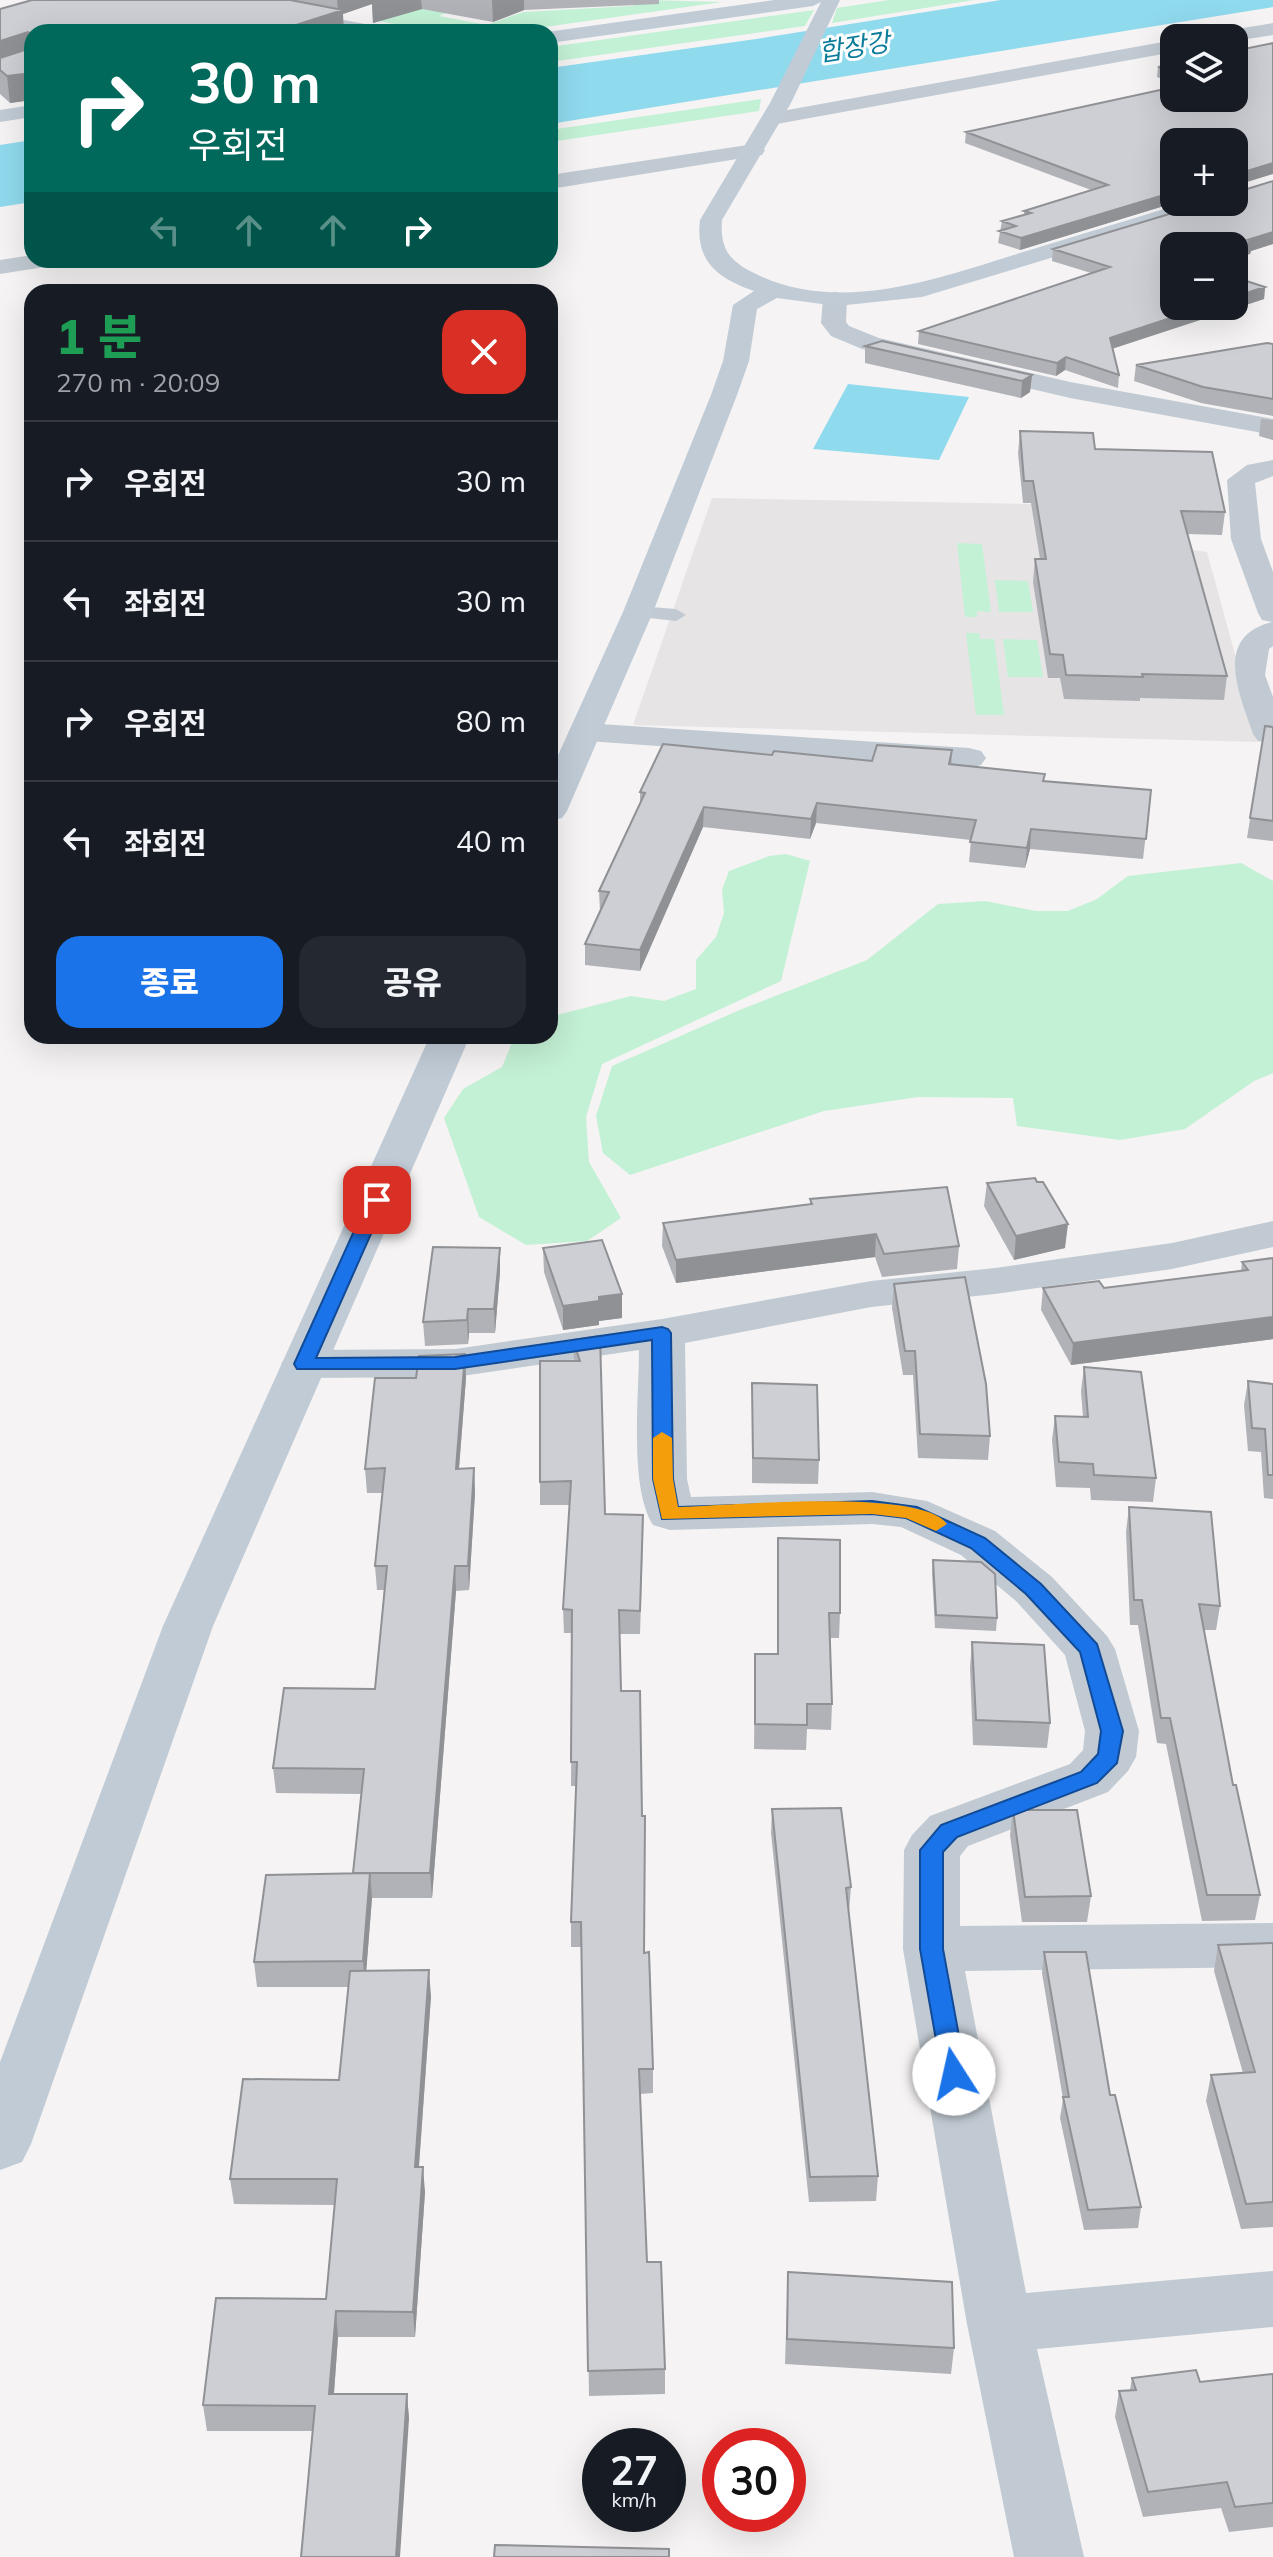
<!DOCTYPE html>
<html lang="ko">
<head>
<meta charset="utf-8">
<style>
	:root { --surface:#171b24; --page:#242831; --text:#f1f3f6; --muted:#9ea1a6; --line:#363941; --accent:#1a73e8 }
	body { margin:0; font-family:Mulish,"Noto Sans KR",sans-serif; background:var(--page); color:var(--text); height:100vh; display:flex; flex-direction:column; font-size:30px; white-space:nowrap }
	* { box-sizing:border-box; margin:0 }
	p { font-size:26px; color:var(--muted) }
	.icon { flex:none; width:44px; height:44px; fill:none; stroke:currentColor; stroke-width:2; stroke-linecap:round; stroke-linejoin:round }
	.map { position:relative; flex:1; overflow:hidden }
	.panel { position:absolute; left:24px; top:284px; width:534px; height:760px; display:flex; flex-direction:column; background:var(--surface); border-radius:24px; box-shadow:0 8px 32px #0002 }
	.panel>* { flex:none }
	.banner { position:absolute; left:24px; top:24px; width:534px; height:244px; border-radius:24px; box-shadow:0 8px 32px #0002; background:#00695c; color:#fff; overflow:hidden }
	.controls { position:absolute; left:1160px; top:24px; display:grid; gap:16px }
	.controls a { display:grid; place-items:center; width:88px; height:88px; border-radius:16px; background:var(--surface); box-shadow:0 8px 32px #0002; font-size:40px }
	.speed { position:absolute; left:582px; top:2428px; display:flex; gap:16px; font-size:40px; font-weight:700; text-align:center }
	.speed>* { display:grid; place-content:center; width:104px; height:104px; border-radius:50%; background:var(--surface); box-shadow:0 8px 32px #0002; line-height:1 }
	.speed small { font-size:20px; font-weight:400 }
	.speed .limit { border:12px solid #d22; background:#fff; color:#111 }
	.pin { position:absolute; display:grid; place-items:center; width:68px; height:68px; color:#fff; margin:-34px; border-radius:16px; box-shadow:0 4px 12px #0006 }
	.me { position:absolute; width:88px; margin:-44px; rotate:350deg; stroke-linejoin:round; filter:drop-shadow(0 0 6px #0008) }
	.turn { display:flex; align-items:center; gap:28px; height:168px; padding:0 32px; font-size:36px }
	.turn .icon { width:104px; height:104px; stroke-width:2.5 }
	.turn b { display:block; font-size:56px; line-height:68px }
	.lanes { display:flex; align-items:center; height:76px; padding:0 32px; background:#0003; justify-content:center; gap:40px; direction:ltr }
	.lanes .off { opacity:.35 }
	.round { display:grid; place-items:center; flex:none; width:84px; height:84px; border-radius:24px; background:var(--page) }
	.head { display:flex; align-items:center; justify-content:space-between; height:136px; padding:0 32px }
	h1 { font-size:48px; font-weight:800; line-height:60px; color:#1e9e55 }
	.action { display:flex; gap:16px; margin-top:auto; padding:16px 32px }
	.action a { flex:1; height:92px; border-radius:24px; background:var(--accent); color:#fff; font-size:32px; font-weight:800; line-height:92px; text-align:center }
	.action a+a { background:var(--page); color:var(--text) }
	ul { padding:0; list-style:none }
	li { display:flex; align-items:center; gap:24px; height:120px; padding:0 32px; border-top:2px solid var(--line) }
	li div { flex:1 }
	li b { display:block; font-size:30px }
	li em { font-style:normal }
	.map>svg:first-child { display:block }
	.education { fill:#e6e4e5 }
	.green { fill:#c3f1d5 }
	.water { fill:#90daee }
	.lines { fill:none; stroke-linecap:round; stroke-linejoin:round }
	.lane { fill:#c1cad2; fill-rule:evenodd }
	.street { fill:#c1cad2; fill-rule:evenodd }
	.secondary { fill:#c1cbd6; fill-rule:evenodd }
	.wall { fill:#b0b2b7 }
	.shaded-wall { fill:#909195 }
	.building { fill:#cdcfd5; stroke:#909195; stroke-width:2 }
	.route { fill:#1a73e8; stroke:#114b97; stroke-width:2 }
	.slow { fill:#f59e0b }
	.labels { text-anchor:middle; stroke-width:6; stroke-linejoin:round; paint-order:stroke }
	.far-water-label { font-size:26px; font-style:italic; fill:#0c7c9b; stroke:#fff }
</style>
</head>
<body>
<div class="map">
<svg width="1273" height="2557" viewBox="0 0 1273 2557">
	<rect width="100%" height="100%" fill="#f5f3f3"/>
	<path class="education" d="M712 498 1137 506 1146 543 1207 552 1259 742 633 725Z"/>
	<path class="green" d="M648 0 722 2 509 32H439L378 21 416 7 446 13 439 16 487 25 523 12 632 6Z
		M889 0H974L832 23 837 8Z
		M814 10 805 26 550 62V47Z
		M761 99 759 111 550 142V130Z
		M957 543 982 544 991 612 977 611V617H965Z
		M995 580 1028 581 1033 612H999Z
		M966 633H979L980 639H994L1004 715H976Z
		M1003 639 1037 640 1043 677H1008Z
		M786 854 810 861 781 981 602 1064 586 1117 589 1162 621 1218 587 1241 526 1245 479 1217 444 1118 463 1089 502 1067 514 1038 550 1036V1019L557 1015 631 996 664 1001 696 989V960L716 937 724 913 722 890 729 871 769 856Z
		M1241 863 1273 881V1073L1254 1081 1185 1129 1120 1140 1017 1126 1013 1098 918 1097 824 1111 630 1175 603 1153 596 1116 612 1066 742 1009 867 960 938 904 985 901 1036 911H1068L1097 899 1128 876Z"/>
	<path class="water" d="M1001 0H1273V7L550 124V68L756 39Z
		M32 140V202L0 207V145Z
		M848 384 969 397 939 460 813 449Z"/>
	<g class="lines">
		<path class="lane" d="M638 606 676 609 686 615 676 621 631 616 628 612Z"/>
		<path class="street" d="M197 0H235L376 26 386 32H346L206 6Z
			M1273 23V35L1234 41V38H1209L1219 32Z
			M1174 40V52L771 125 761 119 771 113Z
			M754 144 765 150 762 155 550 189V175Z
			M32 255V260H61L57 265 0 274V260Z
			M835 292 844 294 847 299 846 322 849 326 879 338 1070 382 1273 419V435L1070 398 862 349 831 336 821 323 823 299 826 294Z
			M1273 460V476L1255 483 1261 539 1273 572V646L1269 649 1265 675 1273 697V743L1258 741 1253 734C1240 695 1212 637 1272 622L1262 620 1258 613 1231 539 1227 480 1247 465Z
			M585 723 969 748 981 751 986 758 981 765 969 768 573 740 568 733 573 726Z
			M1273 1221V1247L1172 1269 995 1294 871 1307 685 1343 687 1479 691 1497 872 1492 927 1501 995 1531 1052 1577 1107 1636 1115 1649 1139 1731 1136 1757 1128 1771 1108 1792 968 1846 960 1856V1926L1273 1923V1967L965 1971 1026 2293 1273 2271V2327L1037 2349 1084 2557H1014L967 2324 903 1949 904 1850 912 1835 930 1816 1070 1764 1083 1750 1085 1731 1065 1655 1016 1601 961 1555 901 1527 872 1524 670 1530 653 1525C629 1488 639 1396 639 1350L455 1377 304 1378 288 1374 281 1364 288 1354 304 1350 455 1349 662 1319 871 1281 995 1268 1172 1243Z"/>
		<path class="secondary" d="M774 0H840L791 103 722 220C720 247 728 260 752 272 839 318 944 276 1030 250 1082 234 1135 218 1187 202H1222L1219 207 922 297 837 306 777 298 757 309 749 361 737 395 653 612 567 811 562 818 550 821V773L623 612 711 395 723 361 733 305 754 291C717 278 695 261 700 220L770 103 821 2 813 6 550 43V32H547Z
			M32 105V117L0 122V110Z
			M430 1036H470L213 1626 31 2144 22 2162 0 2170V2062L163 1626Z"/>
	</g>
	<path class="wall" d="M32 0H659V4L524 10 493 22 422 9 373 23 372 4 343 14 32 32V100L10 103 0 94V9Z
		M1174 64V83L1157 77 1158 67Z
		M966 132 1174 142V202H1177L1020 250 998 243 1002 221 1024 215V211L1091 190 965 143Z
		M1273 182V244L1251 251 1250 254 1174 246V306L1265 287 1264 299 1112 349 1119 375 1118 388 1065 370 1056 376 918 344 919 331 1091 273 1052 261 1053 249Z
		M1273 344V416L1201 403 1134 381 1136 365Z
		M865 346 1032 375 1030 392 1021 398 865 363Z
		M1261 419 1273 420V440L1259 436Z
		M1020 431 1095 449 1225 512 1222 535 1187 534 1227 676 1224 700 1140 698V701L1064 699 1060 678H1048L1033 582 1035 559H1040L1031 503H1023L1018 453Z
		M1265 726 1273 727V841L1247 838Z
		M952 750V764L1044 781 1151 790 1143 859 1030 849 1025 868 969 862 971 840 816 823 810 839 703 827 640 971 585 965V944L600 911 599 891 640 804V792L772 755 872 761Z
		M987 1183 1065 1248 1014 1260 984 1206Z
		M810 1199 959 1246 957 1269 882 1277 875 1257 676 1283 662 1246 663 1223 810 1205Z
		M543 1248 622 1318 599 1321V1325L563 1330 544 1272Z
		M1273 1258V1339L1071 1365 1041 1310 1043 1288H1104L1241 1271 1242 1262Z
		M500 1272 495 1333H469L468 1344 425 1346 423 1322Z
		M894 1284 990 1436 988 1460 918 1458 913 1375H903L892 1308Z
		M600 1336 605 1514 643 1538 640 1634H619L621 1691 644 1953 653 2069V2093L640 2094 647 2262 665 2369V2394L589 2396 582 1947H571V1922L576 1786H571L572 1633H564L563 1609 570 1505H540V1482L574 1361 573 1340Z
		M465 1354 466 1378 459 1469 474 1468 475 1493 469 1590 456 1591 432 1898H372L366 1971 431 1996 419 2167 425 2192 415 2337H338L334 2394H407L409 2419 313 2431H207L203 2405 326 2299 335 2205 234 2204 230 2179 339 2080 348 1987H257L254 1962 353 1873 361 1794 276 1793 273 1768 375 1689 384 1590H377L375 1566 382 1493H367L365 1469 416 1378Z
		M1084 1367 1156 1478 1153 1502 1091 1500 1090 1488 1056 1487 1052 1440 1055 1416 1083 1417 1081 1391Z
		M1248 1381 1273 1384V1499L1264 1498 1261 1452 1248 1451 1244 1405Z
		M752 1383 819 1460 818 1484 752 1483Z
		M1129 1507 1220 1606 1216 1630H1204L1233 1785 1260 1895 1255 1920 1202 1921 1166 1744 1157 1743 1138 1625H1130L1126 1532Z
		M778 1538 840 1613 839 1638H830L832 1704 831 1730 807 1729 806 1750 754 1749 755 1654H777Z
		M933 1560 997 1618 996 1631 935 1628 932 1573Z
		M972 1642 1050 1723 1047 1748 973 1745 970 1667Z
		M772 1809 851 1887 849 1912 878 2176 876 2201 809 2202 771 1833Z
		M1013 1810 1091 1896 1087 1922H1022L1010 1835Z
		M1273 1943V2227L1241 2229 1206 2101 1211 2075 1243 2073 1214 1971 1218 1945Z
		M1044 1952 1110 2095 1141 2207 1138 2228 1084 2230 1060 2118 1063 2099 1042 1973Z
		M788 2272 954 2348 951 2374 785 2364Z
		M1273 2374V2527L1229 2532 1221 2508 1143 2517 1115 2417 1119 2391 1130 2390 1132 2378 1200 2382Z"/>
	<path class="shaded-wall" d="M337 0H421L422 9 373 23 372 4 343 14 344 32H274L338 11Z
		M492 0H524V10L493 22Z
		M28 32 31 57 0 67V41Z
		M32 73V100L10 103 7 76Z
		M1273 163V174L1234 186V175Z
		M1174 192V202H1177L1020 250 1021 238Z
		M1273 232V244L1251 251 1250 254 1234 259V247L1247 240Z
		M1265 287 1264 299 1108 350 1110 338 1207 306H1234V297Z
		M1066 357 1065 370 1056 376 1057 363Z
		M1032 375 1030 392 1021 398 1022 381Z
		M817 803 816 823 810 839 811 819Z
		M704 807 703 827 640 971V950Z
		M1031 829 1030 849 1025 868 1027 848Z
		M1068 1224 1065 1248 1014 1260 1016 1236Z
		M876 1234 875 1257 676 1283V1260Z
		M500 1248V1272L495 1333 494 1309Z
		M622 1294V1318L599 1321V1325L563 1330V1306L599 1297Z
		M468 1309 469 1333 468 1344 467 1320Z
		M1273 1317V1339L1071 1365 1073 1343Z
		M465 1354 466 1378 457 1493 456 1469Z
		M474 1468 475 1493 469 1590 468 1566Z
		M455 1566 456 1591 432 1898 430 1873Z
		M370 1873 372 1898 365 1987 363 1961Z
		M429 1970 431 1996 417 2192 415 2167Z
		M423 2167 425 2192 415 2337 413 2312Z
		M336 2311 338 2337 332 2419 329 2394Z
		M407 2394 409 2419 400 2557H396Z"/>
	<path class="building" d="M32 0H290L343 10 274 32H32V73L7 76 0 70V58L31 48 32 34 28 32 0 41V9Z
		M1273 43V163L1234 175V142H1174V192L1021 238 999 231 1016 226 1002 221 1031 213 1024 211 1108 185 966 132 1174 87V98H1234V51Z
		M1174 64V72L1158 67Z
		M1273 181V232L1247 240 1252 242 1234 247V246H1174V306H1207L1110 338 1119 375 1066 357 1057 363 919 331 1110 267 1053 249 1209 202H1234V193Z
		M1234 277 1265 287 1234 297Z
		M882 341 1032 375 1022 381 865 346Z
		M1267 343 1273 344V399L1203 387 1136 365Z
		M1020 431 1093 433 1095 449 1212 452 1225 512 1181 511 1227 676 1142 674 1143 677 1066 675 1063 655 1050 654 1035 559H1046L1033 481H1024Z
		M1265 726 1273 727V821L1250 818Z
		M663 744 772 755 774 751 872 761 877 745 952 750 949 764 1045 774 1043 781 1151 790 1146 839 1031 829 1027 848 970 842 976 820 817 803 811 819 704 807 640 950 585 944 609 892 599 891 645 793 640 792Z
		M1035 1178 1037 1182H1043L1068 1224 1016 1236 987 1183Z
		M947 1187 959 1246 884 1254 876 1234 676 1260 663 1223 812 1204 810 1199Z
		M602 1240 622 1294 599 1297V1301L563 1306 543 1248Z
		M433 1247 500 1248 494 1309H468L467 1320 423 1322Z
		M1273 1258V1317L1073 1343 1043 1288 1099 1281 1104 1288 1248 1270 1242 1262Z
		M965 1277 986 1384 990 1436 920 1434 915 1351H905L894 1284Z
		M600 1336 605 1514 643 1515 640 1611 619 1610 621 1691H640L642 1816H645L644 1953 649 1952 653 2069H639L647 2262H661L665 2369 588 2371 581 1922H571L577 1762H571L572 1610 563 1609 571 1481 540 1482V1361H580L573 1340Z
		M465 1354 456 1469 474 1468 468 1566H455L430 1873H353L364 1769 273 1768 284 1688 375 1689 387 1566H375L385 1468 365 1469 375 1378H416L419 1356Z
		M1084 1367 1141 1372 1156 1478 1094 1475 1093 1464 1059 1462 1055 1416 1088 1417Z
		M1248 1381 1273 1384V1475H1268L1265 1429 1252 1428Z
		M752 1383 817 1385 819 1460 753 1458Z
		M1129 1507 1211 1512 1220 1606 1199 1604 1233 1785H1236L1260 1895H1207L1170 1718H1161L1142 1600H1134Z
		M778 1538 840 1540V1613H829L832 1704H807V1725L755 1724V1654H778Z
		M933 1560 981 1562 995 1574 997 1618 936 1615Z
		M972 1642 1044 1645 1050 1723 976 1720Z
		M841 1808 851 1887 846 1888 878 2176 810 2177 772 1809Z
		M1013 1810H1077L1091 1896 1025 1897Z
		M370 1873 363 1961 254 1962 266 1875Z
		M1273 1943V2202L1246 2204 1211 2075 1255 2072 1218 1945Z
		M1044 1952H1086L1110 2095H1115L1141 2207 1088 2210 1063 2097H1069Z
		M429 1970 415 2167H423L413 2312 336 2311 329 2394H407L396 2557H301L315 2406 203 2405 216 2298 326 2299 337 2179H230L243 2079 339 2080 350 1971Z
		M788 2272 952 2282 954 2348 787 2339Z
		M1196 2370 1200 2382 1273 2374V2503L1235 2507 1227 2482 1148 2492 1119 2391 1136 2390 1132 2378Z
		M495 2545 669 2549V2557H494Z"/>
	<path class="route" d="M377 1195 386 1200 316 1358 455 1357 662 1327 668 1329 671 1333 673 1479 678 1507 872 1501 917 1507 985 1538 1041 1584 1097 1644 1123 1731 1117 1763 1097 1783 957 1837 943 1852V1949L966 2074 963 2081 954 2084 945 2081 942 2074 920 1949V1850L941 1825 1081 1772 1098 1754 1101 1731 1080 1652 1026 1594 971 1548 906 1518 872 1514 662 1519 653 1479 652 1340 455 1369H297L294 1364 368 1200Z"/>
	<path class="slow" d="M662 1432 672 1438 673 1479 678 1507C726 1506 921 1487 947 1524L936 1531 906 1518 872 1514 662 1519 653 1479V1438Z"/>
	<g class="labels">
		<g class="far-water-label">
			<text transform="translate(854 47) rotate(-9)" y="9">합장강</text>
		</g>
	</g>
</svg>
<div class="controls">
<a><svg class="icon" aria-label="layers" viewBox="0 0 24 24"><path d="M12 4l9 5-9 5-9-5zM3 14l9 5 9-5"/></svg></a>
<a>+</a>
<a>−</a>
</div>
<div class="speed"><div>27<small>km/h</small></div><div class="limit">30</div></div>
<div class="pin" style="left:377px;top:1200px;background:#d93025"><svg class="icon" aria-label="arrive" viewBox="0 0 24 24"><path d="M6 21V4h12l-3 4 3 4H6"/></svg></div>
<svg class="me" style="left:954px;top:2074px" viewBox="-20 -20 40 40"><circle r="19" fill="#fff"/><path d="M0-13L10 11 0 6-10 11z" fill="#1a73e8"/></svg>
<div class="banner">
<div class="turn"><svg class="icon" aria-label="right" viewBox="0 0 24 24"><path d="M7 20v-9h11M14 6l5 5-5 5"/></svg><div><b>30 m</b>우회전</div></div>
<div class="lanes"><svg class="icon off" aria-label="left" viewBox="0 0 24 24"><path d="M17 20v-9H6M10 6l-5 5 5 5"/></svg><svg class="icon off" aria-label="ahead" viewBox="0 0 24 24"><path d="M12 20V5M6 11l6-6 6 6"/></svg><svg class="icon off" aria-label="ahead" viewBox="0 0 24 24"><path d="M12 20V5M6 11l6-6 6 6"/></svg><svg class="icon" aria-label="right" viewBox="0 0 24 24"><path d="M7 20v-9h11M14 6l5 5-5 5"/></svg></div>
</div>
<section class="panel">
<div class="head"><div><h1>1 분</h1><p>270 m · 20:09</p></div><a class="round" style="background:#d93025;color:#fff"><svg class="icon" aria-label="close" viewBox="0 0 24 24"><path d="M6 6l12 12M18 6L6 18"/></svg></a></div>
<ul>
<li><svg class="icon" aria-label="right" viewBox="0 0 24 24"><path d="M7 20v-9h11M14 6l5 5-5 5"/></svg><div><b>우회전</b></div><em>30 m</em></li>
<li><svg class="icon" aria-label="left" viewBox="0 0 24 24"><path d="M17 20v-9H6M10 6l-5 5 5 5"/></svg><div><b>좌회전</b></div><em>30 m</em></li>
<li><svg class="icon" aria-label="right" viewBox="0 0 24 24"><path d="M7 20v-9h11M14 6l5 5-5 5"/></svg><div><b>우회전</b></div><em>80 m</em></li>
<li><svg class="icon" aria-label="left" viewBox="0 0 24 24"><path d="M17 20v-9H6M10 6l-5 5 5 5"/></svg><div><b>좌회전</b></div><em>40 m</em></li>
</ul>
<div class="action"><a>종료</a><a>공유</a></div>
</section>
</div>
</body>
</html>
